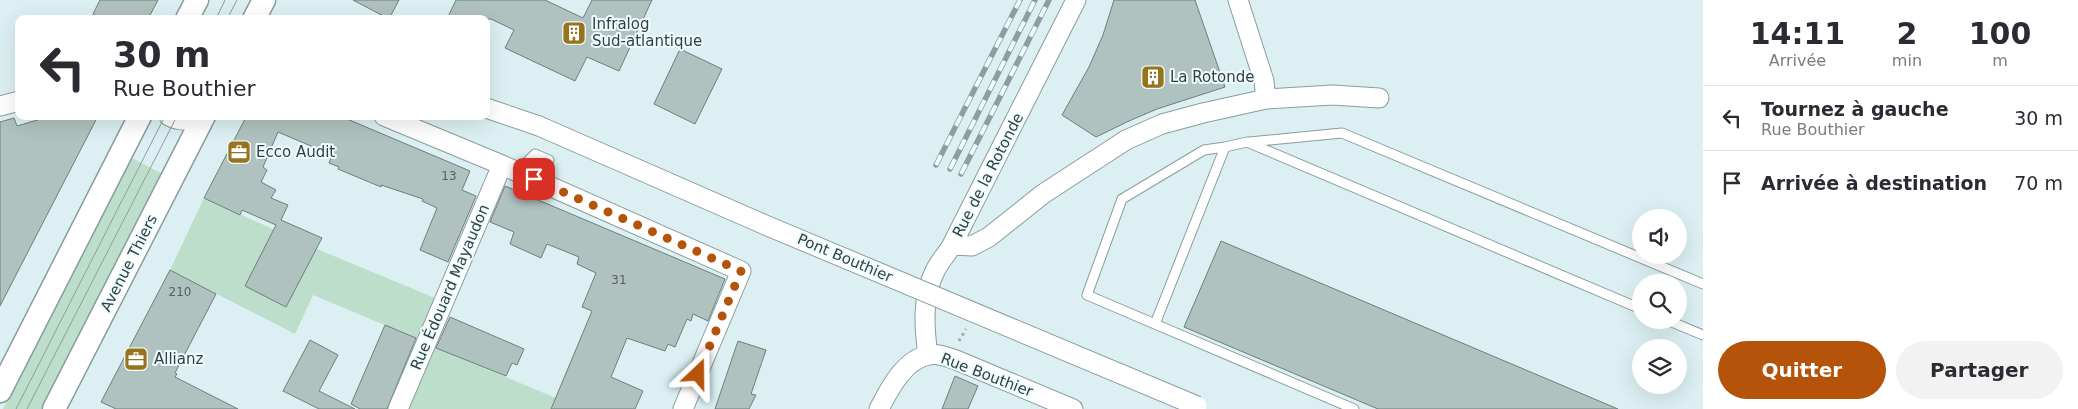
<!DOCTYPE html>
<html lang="fr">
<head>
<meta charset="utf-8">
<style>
	:root { --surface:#fff; --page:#f2f2f3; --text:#2b2b33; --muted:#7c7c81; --line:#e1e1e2; --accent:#b45309 }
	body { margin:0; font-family:"DejaVu Sans",sans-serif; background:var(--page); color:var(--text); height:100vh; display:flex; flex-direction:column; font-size:19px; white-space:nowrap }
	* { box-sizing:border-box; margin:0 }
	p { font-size:16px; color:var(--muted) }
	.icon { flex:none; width:28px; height:28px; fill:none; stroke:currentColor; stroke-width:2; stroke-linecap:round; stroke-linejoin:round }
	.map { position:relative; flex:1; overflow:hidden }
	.panel { display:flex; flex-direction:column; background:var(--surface); width:375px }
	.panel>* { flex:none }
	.guide { position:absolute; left:15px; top:15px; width:475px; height:105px; border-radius:10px; box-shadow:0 5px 20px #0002; background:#fff; color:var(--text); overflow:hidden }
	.tools { position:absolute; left:1632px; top:209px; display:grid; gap:10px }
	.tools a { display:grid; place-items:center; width:55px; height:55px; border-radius:50%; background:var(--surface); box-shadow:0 5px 20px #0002; font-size:25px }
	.pin { position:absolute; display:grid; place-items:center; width:42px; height:42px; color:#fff; margin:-21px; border-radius:10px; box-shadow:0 2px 8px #0006 }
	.me { position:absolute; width:55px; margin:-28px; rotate:23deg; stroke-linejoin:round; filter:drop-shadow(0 0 4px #0008) }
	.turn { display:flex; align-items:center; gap:18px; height:105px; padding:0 15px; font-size:22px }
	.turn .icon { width:65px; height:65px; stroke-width:2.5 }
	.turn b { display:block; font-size:35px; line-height:42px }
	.eta { display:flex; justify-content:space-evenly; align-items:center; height:85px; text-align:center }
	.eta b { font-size:30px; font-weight:800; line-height:35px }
	.action { display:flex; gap:10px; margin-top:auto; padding:10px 15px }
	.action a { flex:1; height:58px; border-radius:30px; background:var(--accent); color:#fff; font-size:20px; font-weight:800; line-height:58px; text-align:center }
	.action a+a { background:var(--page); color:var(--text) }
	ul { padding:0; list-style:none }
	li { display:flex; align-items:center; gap:15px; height:65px; padding:0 15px; border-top:1px solid var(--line) }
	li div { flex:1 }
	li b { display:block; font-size:19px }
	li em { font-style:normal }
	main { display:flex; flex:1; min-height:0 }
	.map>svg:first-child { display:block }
	.green { fill:#bddeca }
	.building { fill:#b0c2bf; stroke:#6d7f7b }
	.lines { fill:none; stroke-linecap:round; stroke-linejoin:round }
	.service-casing { stroke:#899c9e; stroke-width:11 }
	.minor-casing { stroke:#899c9e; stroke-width:21 }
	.tertiary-casing { stroke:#899c9e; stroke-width:25 }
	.path { stroke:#9aa9ab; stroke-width:3; stroke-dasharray:2.5 4; stroke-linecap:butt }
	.service { stroke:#fff; stroke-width:9 }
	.minor { stroke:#fff; stroke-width:19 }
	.tertiary { stroke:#fff; stroke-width:22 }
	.tram { stroke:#8f9d9f; stroke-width:1 }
	.rail-casing { stroke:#8f9d9f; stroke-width:5.5 }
	.rail { stroke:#edfdff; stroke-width:4; stroke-dasharray:11; stroke-linecap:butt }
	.minor-bridge-casing { stroke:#899c9e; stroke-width:21; stroke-linecap:butt }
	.minor-bridge { stroke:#fff; stroke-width:19 }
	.route { stroke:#b45309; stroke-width:9; stroke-dasharray:0 16.2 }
	.labels { text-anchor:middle; stroke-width:4; stroke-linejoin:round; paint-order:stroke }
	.number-label { font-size:12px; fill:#555f5f }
	.poi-label { font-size:15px; fill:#373e3f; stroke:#edfdff; text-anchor:start }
	.street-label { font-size:15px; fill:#373e3f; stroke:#edfdff }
</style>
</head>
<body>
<main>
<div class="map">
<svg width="1703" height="409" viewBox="0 0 1703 409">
	<rect width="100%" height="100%" fill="#dcf0f3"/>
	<path class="green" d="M132 158 163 174 41 409H3Z
		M204 198 317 249 435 298 418 339 313 295 295 334 170 270Z
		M434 347 556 398 551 409H407Z"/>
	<path class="building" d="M100 0H158L148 19H103L93 14Z
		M353 0H399L389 19Z
		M456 0H545L583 18 592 0H652L619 71 587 57 575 81 505 48 514 30 491 19H447Z
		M1114 0H1195L1225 87 1157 109 1129 121 1096 137 1062 115 1089 67 1103 35Z
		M680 49 722 69 695 124 654 104Z
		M51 116H98L0 306V122L14 118 17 126Z
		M240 116H340L470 171 462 190 476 196 448 262 420 250 437 208 422 201 423 199 381 185V187L338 169 339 167 329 163 332 155 278 132 263 167 267 170 261 182 276 190 271 198 288 205 281 220 322 238 286 307 245 286 276 225 242 210 240 215 204 198 245 119Z
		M505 186 725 279 708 321 693 314 691 321 687 319 675 347 668 344 665 351 627 338 611 377 643 391 635 409H551L592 311 582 307 596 273 577 264 579 257 547 244 541 258 510 244 514 232 490 222Z
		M1221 241 1618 409H1378L1184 327Z
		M170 270 216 294 175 373 177 374 175 377 238 409H116L101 402Z
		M450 317 524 349 517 365 512 363 506 376 436 348Z
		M385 325 416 338 387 409H360L351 404Z
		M310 340 338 355 319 391 355 409H319L283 391Z
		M738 341 766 350 751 394 756 395 749 409H715Z
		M955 376 978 386 968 409H942Z"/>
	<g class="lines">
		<g class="service-casing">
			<path id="service" d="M1249 142 1342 133 1703 284
				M517 172 535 154 549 160
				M1667 320 1703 335
				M1155 324 1087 295 1122 199 1204 150 1225 147
				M1354 409 1155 324 1225 147 1247 142 1641 309"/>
		</g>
		<g class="minor-casing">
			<path id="minor" d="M1266 99 1333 95 1379 98
				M0 106 19 101
				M486 108 539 126
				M169 116C180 122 189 121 200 116
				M384 116 502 165 741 271 683 409
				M952 245 972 246 989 237 1043 194 1126 140 1162 124 1203 113 1266 99 1264 81 1238 0
				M928 355C924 327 922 297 935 271 939 262 947 254 952 245L1076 0
				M398 409 502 165
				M879 409C889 390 904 359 929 355 938 353 947 357 956 360L1073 409"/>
		</g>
		<g class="tertiary-casing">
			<path id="tertiary" d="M187 19 197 0
				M254 19 264 0
				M0 391 140 116
				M54 409 204 116"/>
		</g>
		<path class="path" d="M959 341 966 329"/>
		<use href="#service" class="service"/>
		<use href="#minor" class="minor"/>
		<use href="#tertiary" class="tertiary"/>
		<path class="tram" d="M216 19 225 0
			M227 19 237 0
			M16 409 165 116
			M27 409 177 116"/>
		<g class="rail-casing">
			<path id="rail" d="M936 165 1020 0
				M950 169 1035 0
				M961 174 1049 0"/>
		</g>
		<use href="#rail" class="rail"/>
		<g class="minor-bridge-casing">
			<path id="minor-bridge" d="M539 126 763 224 1197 406"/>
		</g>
		<use href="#minor-bridge" class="minor-bridge"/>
	</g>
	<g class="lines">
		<path class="route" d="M534 179 741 271 698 374"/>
	</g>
	<defs>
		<g id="building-square" transform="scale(1.25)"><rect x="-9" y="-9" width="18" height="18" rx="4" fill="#96731c" stroke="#edfdff"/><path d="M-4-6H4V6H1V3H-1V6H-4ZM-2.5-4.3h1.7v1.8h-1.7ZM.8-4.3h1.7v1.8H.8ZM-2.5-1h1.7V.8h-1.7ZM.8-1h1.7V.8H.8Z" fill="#fff"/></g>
		<g id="office-square" transform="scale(1.25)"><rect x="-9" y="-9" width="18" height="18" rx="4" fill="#96731c" stroke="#edfdff"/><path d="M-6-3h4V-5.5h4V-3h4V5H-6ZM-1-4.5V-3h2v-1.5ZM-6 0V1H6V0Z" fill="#fff"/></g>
	</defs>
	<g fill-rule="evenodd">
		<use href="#building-square" x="574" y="33"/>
		<use href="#building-square" x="1153" y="77"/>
		<use href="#office-square" x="239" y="152"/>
		<use href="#office-square" x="136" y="359"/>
	</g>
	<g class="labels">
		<g class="number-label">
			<text x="449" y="180">13</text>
			<text x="619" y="284">31</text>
			<text x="180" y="296">210</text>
		</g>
		<g class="poi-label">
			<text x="592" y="29">Infralog<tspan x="592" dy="17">Sud-atlantique</tspan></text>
			<text x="1170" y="82">La Rotonde</text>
			<text x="256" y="157">Ecco Audit</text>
			<text x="154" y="364">Allianz</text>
		</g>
		<g class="street-label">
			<text transform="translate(988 175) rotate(-63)" y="5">Rue de la Rotonde</text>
			<text transform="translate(845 258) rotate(23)" y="5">Pont Bouthier</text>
			<text transform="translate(129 263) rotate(-63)" y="5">Avenue Thiers</text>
			<text transform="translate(450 287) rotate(-67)" y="5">Rue Édouard Mayaudon</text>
			<text transform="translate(987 375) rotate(21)" y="5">Rue Bouthier</text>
		</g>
	</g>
</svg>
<div class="tools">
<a><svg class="icon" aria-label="sound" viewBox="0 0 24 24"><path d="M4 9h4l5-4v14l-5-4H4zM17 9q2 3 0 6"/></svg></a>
<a><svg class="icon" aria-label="search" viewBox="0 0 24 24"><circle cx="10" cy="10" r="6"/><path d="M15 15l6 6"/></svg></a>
<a><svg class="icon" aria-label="layers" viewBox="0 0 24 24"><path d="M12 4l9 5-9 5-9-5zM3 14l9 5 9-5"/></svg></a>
</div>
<div class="pin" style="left:534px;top:179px;background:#d93025"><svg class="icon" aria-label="arrive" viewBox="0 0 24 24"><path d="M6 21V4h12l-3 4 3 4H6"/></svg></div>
<svg class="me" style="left:698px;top:374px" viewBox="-20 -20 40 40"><path d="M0-17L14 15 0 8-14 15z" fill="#b45309" stroke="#fff" stroke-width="4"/></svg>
<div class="guide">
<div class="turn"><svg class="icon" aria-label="left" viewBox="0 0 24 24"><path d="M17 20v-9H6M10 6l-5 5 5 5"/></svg><div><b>30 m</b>Rue Bouthier</div></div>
</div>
</div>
<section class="panel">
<div class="eta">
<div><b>14:11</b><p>Arrivée</p></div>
<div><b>2</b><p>min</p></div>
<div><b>100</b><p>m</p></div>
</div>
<ul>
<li><svg class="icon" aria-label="left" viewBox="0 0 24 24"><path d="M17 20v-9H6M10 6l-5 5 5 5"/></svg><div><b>Tournez à gauche</b><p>Rue Bouthier</p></div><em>30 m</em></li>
<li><svg class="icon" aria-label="arrive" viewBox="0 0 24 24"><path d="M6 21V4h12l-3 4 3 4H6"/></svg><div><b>Arrivée à destination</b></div><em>70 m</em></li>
</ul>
<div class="action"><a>Quitter</a><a>Partager</a></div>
</section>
</main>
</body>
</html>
